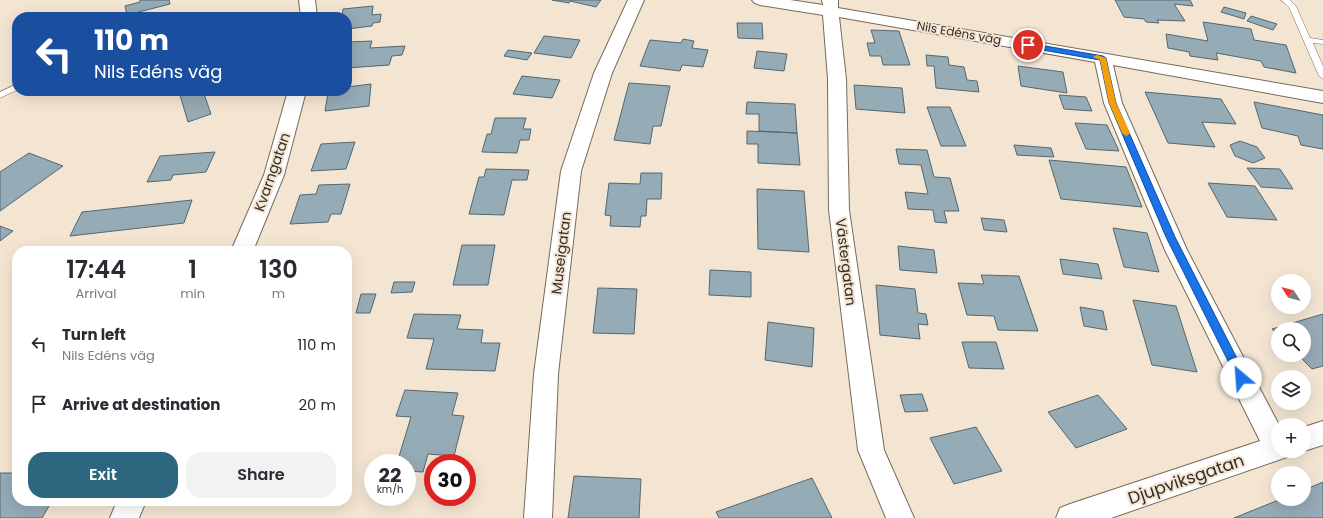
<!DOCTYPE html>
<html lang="en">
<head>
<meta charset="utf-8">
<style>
	:root { --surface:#fff; --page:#f2f2f3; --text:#2b2b33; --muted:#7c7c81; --accent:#2c677f }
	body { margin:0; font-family:Poppins,sans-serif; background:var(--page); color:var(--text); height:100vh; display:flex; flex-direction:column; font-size:15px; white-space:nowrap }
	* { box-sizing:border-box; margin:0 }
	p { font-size:13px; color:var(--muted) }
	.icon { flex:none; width:22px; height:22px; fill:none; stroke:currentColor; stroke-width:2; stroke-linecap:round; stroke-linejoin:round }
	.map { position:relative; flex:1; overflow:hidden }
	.sheet { position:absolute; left:12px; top:246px; width:340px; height:260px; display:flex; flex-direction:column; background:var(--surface); border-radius:16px; box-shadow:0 4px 16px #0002 }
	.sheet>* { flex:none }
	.top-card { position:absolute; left:12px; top:12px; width:340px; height:84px; border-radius:16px; box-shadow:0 4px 16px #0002; background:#1a4fa0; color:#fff; overflow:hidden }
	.needle { width:26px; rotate:306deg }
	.controls { position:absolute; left:1271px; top:274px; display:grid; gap:8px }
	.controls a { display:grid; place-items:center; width:40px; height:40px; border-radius:50%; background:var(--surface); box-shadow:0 4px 16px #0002; font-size:20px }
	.speed { position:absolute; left:364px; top:454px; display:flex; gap:8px; font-size:20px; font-weight:700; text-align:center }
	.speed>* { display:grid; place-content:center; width:52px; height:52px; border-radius:50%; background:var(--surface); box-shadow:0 4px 16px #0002; line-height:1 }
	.speed small { font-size:10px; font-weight:400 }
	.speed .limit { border:6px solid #d22; background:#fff; color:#111 }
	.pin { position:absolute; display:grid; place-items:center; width:34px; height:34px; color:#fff; margin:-17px; border:2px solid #fff; border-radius:50%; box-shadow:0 1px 4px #0007 }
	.me { position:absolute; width:44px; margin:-22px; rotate:333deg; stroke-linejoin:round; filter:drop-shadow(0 0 3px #0008) }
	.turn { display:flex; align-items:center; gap:14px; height:84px; padding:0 16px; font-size:18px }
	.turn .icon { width:52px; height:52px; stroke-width:2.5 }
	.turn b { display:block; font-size:28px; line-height:34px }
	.eta { display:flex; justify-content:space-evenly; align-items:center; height:68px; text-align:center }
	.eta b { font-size:24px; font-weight:600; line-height:28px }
	.cta { display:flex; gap:8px; margin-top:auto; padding:8px 16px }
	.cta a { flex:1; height:46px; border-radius:16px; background:var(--accent); color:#fff; font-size:16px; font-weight:600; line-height:46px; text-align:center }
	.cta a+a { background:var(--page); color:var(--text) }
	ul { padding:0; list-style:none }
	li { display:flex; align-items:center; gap:12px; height:60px; padding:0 16px }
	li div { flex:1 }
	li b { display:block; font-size:15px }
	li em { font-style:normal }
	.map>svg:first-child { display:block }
	.building { fill:#95abb6; stroke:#536770 }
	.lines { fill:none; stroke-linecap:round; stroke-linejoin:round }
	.service-casing { stroke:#776a5a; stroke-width:1 }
	.minor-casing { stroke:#776a5a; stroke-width:2 }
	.service { fill:#fff; fill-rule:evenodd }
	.minor { fill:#fff; fill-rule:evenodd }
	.route { fill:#1a73e8; stroke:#114b97 }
	.slow { fill:#f59e0b }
	.labels { text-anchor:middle; stroke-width:4; stroke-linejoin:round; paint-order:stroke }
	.far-street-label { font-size:12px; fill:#342e28; stroke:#f4e5d3 }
	.street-label { font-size:14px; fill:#342e28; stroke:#f4e5d3 }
	.near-street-label { font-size:17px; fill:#342e28; stroke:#f4e5d3 }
</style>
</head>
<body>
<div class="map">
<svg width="1323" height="518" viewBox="0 0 1323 518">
	<rect width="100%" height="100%" fill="#f4e5d3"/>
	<path class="building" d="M140 0H169L170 4 127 15 125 6 140 2Z
		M552 0H601L596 7 570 1 569 3Z
		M1115 0H1190L1193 6 1174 4 1185 21 1157 20 1159 23 1146 22 1144 19 1124 17Z
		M373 6 372 15 381 14 380 22 373 23 372 26 347 29V17H339H342L343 9Z
		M1224 7 1246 13 1244 19 1221 12Z
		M1251 16 1277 24 1273 30 1247 21Z
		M1203 22 1251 29 1254 40 1286 45 1296 73 1264 67 1261 61 1216 53 1218 60 1190 56 1189 52 1168 48 1166 34 1208 41Z
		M737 23H762L763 39 738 38Z
		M871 30 899 31 910 65H883L881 56H870L867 43H875Z
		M544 36 580 40 571 58 534 53Z
		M683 39 694 41 692 48 708 50 703 67 682 65 680 71 640 66 650 40 681 43Z
		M372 41 370 48 405 46 402 55 392 56 389 65 347 68 349 52H347V42Z
		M508 50 532 53 527 60 504 56Z
		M757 51 787 54 784 71 754 68Z
		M926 55 948 57 949 65 964 67 967 80 977 81 979 92 936 88 934 66H927Z
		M1018 66 1063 72 1067 93 1021 86Z
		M522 76 560 80 552 98 513 94Z
		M629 83 670 86 661 126H653L650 144 614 140Z
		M371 84 369 106 325 111 328 93 347 91V87Z
		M854 85 902 88 905 113 856 109Z
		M194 91H203L211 114 188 122 180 95Z
		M1145 92 1221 99 1236 124 1202 122 1215 147 1168 143Z
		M1059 95 1086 97 1092 111 1064 109Z
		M747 102 795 104 797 133 759 131V114H746Z
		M1254 102 1323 115V149L1301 145 1298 136 1262 128Z
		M927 107H950L966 146H941Z
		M495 118H526L523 129H531L529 140H520L517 153 482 152 487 134H491Z
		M1075 123 1107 125 1119 151 1086 149Z
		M747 131 797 133 800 165 758 163V144H747Z
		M1240 141 1257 147 1265 158 1253 163 1235 156 1230 145Z
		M355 142 346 169 311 171 321 144Z
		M1014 145 1051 148 1054 157 1017 155Z
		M896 149 927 150 934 177 950 178 959 211H944L947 223 935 222 933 210 908 209 905 192 928 194 921 165 899 164Z
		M215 152 206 172 173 175 171 180 147 182 160 156Z
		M29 153 63 166 0 211V172Z
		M1049 160 1126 167 1142 207 1061 199Z
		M1247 168 1280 169 1293 189 1261 187Z
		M486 169 529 170 527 180H512L504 215 469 214 479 177H484Z
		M641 173H662L661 199H647L646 216H641L640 227 610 226 611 216 605 215 609 183 640 184Z
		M1208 183 1255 186 1277 220 1227 217Z
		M350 184 341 214H331L328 222 290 224 300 195 316 194 319 185Z
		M757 189 804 191 809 252 758 249Z
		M192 200 184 223 70 236 82 212Z
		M981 218 1004 220 1007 232 984 230Z
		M0 226 13 231 0 241Z
		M1113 228 1147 233 1159 272 1124 267Z
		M462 245H495L488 285H453Z
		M898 246 934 250 937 273 900 270Z
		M1060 259 1098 264 1102 279 1063 274Z
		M710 270 751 272V297L709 295Z
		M981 275 1019 276 1038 331 998 330 994 316 967 315 958 283 984 284Z
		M394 282H415L412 292 391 293Z
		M876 285 915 289 918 313 926 314 928 325 918 324 920 339 880 335Z
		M598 288 637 289 634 334 593 333Z
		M361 294H376L370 313H356Z
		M1133 300 1176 306 1197 372 1152 365Z
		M1080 307 1103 311 1107 330 1084 326Z
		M414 314 461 315 457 329 483 330 481 343H500L495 371 426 369 434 339 407 338Z
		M1323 314V366L1312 369 1298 355H1304V329H1278V335L1272 329Z
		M768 322 814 328 812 367 765 360Z
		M962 342H996L1004 369 969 368Z
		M405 390 458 393 452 415 464 416 454 456 428 454 423 472 407 471V463H397L411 417 396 416Z
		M922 394 928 411 905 412 900 395Z
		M1098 395 1127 429 1076 448 1048 412Z
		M976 427 1002 471 954 484 930 438Z
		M0 473H17V501H52L42 518H0Z
		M574 476 641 479 639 518H568Z
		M812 478 832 518H719L716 512Z
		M1323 482V518H1234L1281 499H1304V490Z"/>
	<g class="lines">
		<g class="service-casing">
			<path id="service" d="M1281 0H1290L1296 6 1310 38 1323 40V44L1313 43 1323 66V79L1319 76 1289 7Z
				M32 14H38L39 17H31Z
				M17 84V90L0 98V92Z"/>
		</g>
		<g class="minor-casing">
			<path id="minor" d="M299 0H315L317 17H301Z
				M628 0H644L612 73 581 171 558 374 552 518H524L534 374 561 171 594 73Z
				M752 0H790L823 5 822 0H838V8L1323 91V103L1113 65 1122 103 1187 250 1279 425 1278 451H1290L1287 457 1111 518H1056L1060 508 1070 504 1260 441 1165 250 1104 103 1095 62 839 17 846 79 849 210 884 450 914 518H886L858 450 829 210 828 79 823 15 760 5 755 3Z
				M288 91H306L284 175 253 251H231L264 175Z
				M1323 421V445L1304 451H1303L1304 427Z
				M117 501H146L139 518H110Z"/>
		</g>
		<use href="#service" class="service"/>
		<use href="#minor" class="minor"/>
	</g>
	<path class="route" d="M1028 43 1103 56 1106 58 1116 103 1175 237 1245 374 1246 378 1245 381 1241 382 1238 381 1166 237 1109 103 1100 60 1025 47V44Z"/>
	<path class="slow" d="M1097 55 1106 58 1116 103 1130 133 1128 135 1126 136 1122 133 1109 103 1100 60 1093 57Z"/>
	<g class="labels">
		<g class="far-street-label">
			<text transform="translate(959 33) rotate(10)" y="4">Nils Edéns väg</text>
		</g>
		<g class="street-label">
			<text transform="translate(272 172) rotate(-71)" y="5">Kvarngatan</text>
			<text transform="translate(561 253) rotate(-83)" y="5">Museigatan</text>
			<text transform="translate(846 262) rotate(83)" y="5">Västergatan</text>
		</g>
		<g class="near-street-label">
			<text transform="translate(1186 479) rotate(-19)" y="6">Djupviksgatan</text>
		</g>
	</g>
</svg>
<div class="controls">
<a><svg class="needle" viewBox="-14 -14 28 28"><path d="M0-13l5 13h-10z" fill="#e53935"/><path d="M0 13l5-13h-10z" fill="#7c7c81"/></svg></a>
<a><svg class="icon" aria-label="search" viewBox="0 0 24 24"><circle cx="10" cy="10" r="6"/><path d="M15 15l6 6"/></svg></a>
<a><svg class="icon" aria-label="layers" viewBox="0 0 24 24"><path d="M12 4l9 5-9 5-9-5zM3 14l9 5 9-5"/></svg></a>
<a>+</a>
<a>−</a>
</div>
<div class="speed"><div>22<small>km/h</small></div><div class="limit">30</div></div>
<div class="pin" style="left:1028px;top:45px;background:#d93025"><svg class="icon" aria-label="arrive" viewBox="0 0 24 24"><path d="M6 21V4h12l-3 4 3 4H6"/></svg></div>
<svg class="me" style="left:1241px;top:378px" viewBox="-20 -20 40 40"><circle r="19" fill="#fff"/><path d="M0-13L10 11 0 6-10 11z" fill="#1a73e8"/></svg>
<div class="top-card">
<div class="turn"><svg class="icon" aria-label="left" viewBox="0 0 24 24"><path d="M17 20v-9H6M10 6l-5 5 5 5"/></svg><div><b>110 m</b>Nils Edéns väg</div></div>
</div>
<section class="sheet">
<div class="eta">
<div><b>17:44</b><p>Arrival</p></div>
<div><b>1</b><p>min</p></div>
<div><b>130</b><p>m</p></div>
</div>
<ul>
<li><svg class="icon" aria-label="left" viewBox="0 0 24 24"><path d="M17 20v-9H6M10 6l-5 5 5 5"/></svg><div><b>Turn left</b><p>Nils Edéns väg</p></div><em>110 m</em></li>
<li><svg class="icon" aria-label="arrive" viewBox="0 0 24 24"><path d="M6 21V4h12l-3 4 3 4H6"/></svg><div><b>Arrive at destination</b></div><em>20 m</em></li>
</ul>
<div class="cta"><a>Exit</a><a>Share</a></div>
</section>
</div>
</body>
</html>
